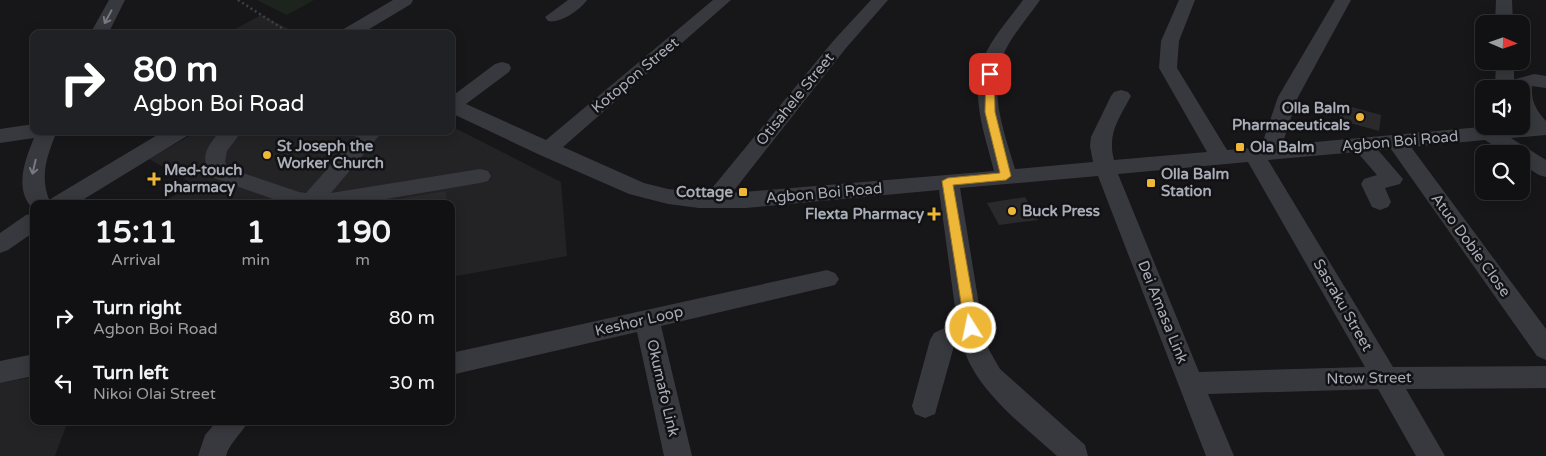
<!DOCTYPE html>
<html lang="en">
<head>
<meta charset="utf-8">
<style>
	:root { --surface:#111113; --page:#1a1a1c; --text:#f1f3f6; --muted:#9c9da0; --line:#303133 }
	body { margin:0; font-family:"Varela Round",sans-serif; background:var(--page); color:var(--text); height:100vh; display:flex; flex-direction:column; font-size:19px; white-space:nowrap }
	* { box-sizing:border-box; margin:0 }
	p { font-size:16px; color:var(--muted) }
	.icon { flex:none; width:28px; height:28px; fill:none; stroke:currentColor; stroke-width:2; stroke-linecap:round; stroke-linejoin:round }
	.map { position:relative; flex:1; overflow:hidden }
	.drawer { position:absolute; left:30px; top:200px; width:425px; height:225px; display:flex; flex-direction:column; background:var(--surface); border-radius:10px; box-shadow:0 2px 12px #0003,0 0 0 1px var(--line) }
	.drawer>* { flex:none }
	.top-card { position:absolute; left:30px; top:30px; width:425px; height:105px; border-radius:10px; box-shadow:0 2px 12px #0003,0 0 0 1px var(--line); background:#202124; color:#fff; overflow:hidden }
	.needle { width:32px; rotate:92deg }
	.tools { position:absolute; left:1475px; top:15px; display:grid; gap:10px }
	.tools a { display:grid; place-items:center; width:55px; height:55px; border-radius:10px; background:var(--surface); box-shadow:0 2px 12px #0003,0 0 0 1px var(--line); font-size:25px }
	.pin { position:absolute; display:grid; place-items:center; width:42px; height:42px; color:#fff; margin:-21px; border-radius:10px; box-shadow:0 2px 8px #0006 }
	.me { position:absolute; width:55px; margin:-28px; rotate:350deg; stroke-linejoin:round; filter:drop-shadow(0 0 4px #0008) }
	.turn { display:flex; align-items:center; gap:18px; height:105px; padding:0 20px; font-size:22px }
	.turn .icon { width:65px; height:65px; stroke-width:2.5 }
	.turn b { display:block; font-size:35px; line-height:42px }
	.eta { display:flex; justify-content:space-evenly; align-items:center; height:85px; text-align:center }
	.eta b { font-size:30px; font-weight:700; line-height:35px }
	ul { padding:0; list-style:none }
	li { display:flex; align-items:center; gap:15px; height:65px; padding:0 20px }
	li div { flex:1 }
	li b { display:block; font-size:19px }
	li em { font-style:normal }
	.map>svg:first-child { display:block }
	.built { fill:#232326 }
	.green { fill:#1d241e }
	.building { fill:#2a2a2d }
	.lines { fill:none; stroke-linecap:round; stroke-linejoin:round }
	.path { stroke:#3e4045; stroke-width:2.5; stroke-dasharray:2 3; stroke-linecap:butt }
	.minor { fill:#38393e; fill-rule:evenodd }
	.oneway { stroke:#767981 }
	.route { fill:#efb738; stroke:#9b7724 }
	.poi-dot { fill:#efb738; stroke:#121214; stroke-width:2 }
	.labels { text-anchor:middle; stroke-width:5; stroke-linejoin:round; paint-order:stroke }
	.street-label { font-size:15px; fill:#a9adb8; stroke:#121214 }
	.poi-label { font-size:15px; font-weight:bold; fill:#a9adb8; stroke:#121214; text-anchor:start }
</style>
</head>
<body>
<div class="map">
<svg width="1546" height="456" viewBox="0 0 1546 456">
	<rect width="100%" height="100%" fill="#171719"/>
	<path class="built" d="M261 15 299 34H226Z
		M451 126 561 182 567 256 451 277V204H160L193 184 149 159 198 131H451Z
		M34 377V421H68L55 456H0V383Z"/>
	<path class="green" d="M257 0H314L287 15Z"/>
	<path class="building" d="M1341 104 1381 115 1379 131 1339 120Z
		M446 191V204H404L403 198Z
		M1025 197 1038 220 999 225 987 203Z"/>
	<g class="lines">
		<path class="path" d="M238 0 291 34"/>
		<path class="minor" d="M109 0H125L108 34H90Z
			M393 0H413L411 4 361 34H339L342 30Z
			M568 0H587C580 10 560 24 548 21L545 17Z
			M713 0H731L563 147 644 183 668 189 708 193 834 40 871 0H888L846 48 732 193 994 171C985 135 969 94 984 57 993 36 1010 18 1023 0H1040C1027 19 1010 37 1002 58 989 95 1005 134 1015 169L1093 162 1090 146 1091 137 1111 96 1114 92 1121 90 1128 92 1131 96C1119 119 1107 133 1114 160L1207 152 1159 68 1161 41 1179 0H1195L1179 41 1177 68 1227 150 1261 147 1278 97 1335 0H1351L1298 97 1282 145 1492 126H1521V124L1526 123 1521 117V89H1495L1496 61H1514V82L1516 79 1534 74 1546 76V88L1532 86C1531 102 1536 110 1546 121V135L1511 138 1546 160V177L1539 175 1521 164V154H1506L1485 140 1411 147 1546 329V360L1537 356 1391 149 1378 150 1403 179 1400 184 1385 188 1391 202 1388 207 1380 210 1372 207 1361 184 1364 179 1377 175 1357 152 1268 160 1393 367 1546 366V388L1406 389 1445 456H1416L1378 389 1208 394 1234 456H1206L1098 176 960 188 982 323 988 348 1000 369 1085 445 1088 456H1057C1023 425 972 388 962 342L954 346 935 414 925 418 915 414 912 406 930 340 934 333 957 322 939 190 746 208H699L668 204 629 194 540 155 451 113V97L495 64 502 62 509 64 511 68 509 72 466 104 546 140ZM1248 162 1365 367 1199 372 1118 174Z
			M1496 0H1512L1513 24H1495Z
			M34 124V131H57C47 156 39 176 50 202L52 198 164 131H190L187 136 76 204H34V210C13 190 25 160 34 138L0 143V129Z
			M220 131H242L227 151 225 162 228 168 299 192 306 193 361 131H383L331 193 480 169 488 171 491 176 488 181 480 183 357 204H287L214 178C198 159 206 148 220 131Z
			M34 213V232L8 250 0 253V233L26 215Z
			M827 270 835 273 839 279 835 285 661 326 692 456H664L637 332 451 375V353Z
			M34 354V376L0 383V361Z
			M217 421H248C242 434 229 443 226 456H198L205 435Z"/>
	</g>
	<defs><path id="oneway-shaft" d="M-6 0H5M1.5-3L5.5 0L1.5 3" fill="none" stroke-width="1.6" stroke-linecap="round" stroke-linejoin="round" transform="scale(1.25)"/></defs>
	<g class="oneway">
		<use href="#oneway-shaft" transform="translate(108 17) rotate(118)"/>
		<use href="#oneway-shaft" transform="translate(34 167) rotate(103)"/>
	</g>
	<path class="route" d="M986 71H993L994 74 995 112 1011 176 1006 180 953 185 978 328 976 332 971 333 967 332 965 328 942 181 948 178 1000 173 985 112Z"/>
	<g class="poi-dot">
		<circle cx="1360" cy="117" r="5"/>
		<rect x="1235" y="142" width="10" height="10" rx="2.5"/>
		<circle cx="267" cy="155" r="5"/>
		<path d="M151.5 171.5h5v5h5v5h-5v5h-5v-5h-5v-5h5z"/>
		<rect x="1146" y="178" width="10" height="10" rx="2.5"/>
		<rect x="738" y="187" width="10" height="10" rx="2.5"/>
		<circle cx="1012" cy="211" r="5"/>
		<path d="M931.5 206.5h5v5h5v5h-5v5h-5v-5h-5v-5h5z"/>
	</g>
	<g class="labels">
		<g class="street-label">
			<text transform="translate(635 75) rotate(-40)" y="5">Kotopon Street</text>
			<text transform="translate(795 99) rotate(-51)" y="5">Otisahele Street</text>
			<text transform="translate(1400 141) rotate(-5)" y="5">Agbon Boi Road</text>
			<text transform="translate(824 193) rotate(-5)" y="5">Agbon Boi Road</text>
			<text transform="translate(1471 245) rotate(54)" y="5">Atuo Dobie Close</text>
			<text transform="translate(1343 305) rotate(60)" y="5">Sasraku Street</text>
			<text transform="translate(1163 312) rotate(68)" y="5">Dei Amasa Link</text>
			<text transform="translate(639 321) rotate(-13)" y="5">Keshor Loop</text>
			<text transform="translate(1369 378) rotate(-1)" y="5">Ntow Street</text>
			<text transform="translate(663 388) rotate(77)" y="5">Okumafo Link</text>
		</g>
		<g class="poi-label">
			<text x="1350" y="113" text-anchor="end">Olla Balm<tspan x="1350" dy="17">Pharmaceuticals</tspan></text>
			<text x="277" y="151">St Joseph the<tspan x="277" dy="17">Worker Church</tspan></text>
			<text x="1250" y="152">Ola Balm</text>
			<text x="164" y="175">Med-touch<tspan x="164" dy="17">pharmacy</tspan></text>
			<text x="1161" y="179">Olla Balm<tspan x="1161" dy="17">Station</tspan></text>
			<text x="733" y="197" text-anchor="end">Cottage</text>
			<text x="1022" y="216">Buck Press</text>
			<text x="924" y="219" text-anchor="end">Flexta Pharmacy</text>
		</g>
	</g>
</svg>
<div class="tools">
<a><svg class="needle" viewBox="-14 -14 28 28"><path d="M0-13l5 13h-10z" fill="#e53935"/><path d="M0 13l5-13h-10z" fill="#9c9da0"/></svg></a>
<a><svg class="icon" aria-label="sound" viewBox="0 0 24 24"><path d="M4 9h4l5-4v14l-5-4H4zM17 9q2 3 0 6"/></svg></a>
<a><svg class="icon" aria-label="search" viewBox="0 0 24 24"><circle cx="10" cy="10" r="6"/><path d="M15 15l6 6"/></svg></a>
</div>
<div class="pin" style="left:990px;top:74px;background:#d93025"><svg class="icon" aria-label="arrive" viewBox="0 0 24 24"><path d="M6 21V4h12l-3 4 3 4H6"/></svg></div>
<svg class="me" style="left:971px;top:328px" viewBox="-20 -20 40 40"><circle r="17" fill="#efb738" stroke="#fff" stroke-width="3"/><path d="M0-11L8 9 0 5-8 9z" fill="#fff"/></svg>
<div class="top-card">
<div class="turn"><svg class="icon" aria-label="right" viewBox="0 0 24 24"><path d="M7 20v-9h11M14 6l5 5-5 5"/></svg><div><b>80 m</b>Agbon Boi Road</div></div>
</div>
<section class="drawer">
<div class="eta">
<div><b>15:11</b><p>Arrival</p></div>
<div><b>1</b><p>min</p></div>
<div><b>190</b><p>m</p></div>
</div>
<ul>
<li><svg class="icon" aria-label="right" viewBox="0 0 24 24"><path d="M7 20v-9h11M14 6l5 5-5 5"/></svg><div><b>Turn right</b><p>Agbon Boi Road</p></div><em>80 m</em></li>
<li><svg class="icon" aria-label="left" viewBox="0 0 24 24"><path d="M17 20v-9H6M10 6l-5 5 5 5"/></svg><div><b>Turn left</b><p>Nikoi Olai Street</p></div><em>30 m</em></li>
</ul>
</section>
</div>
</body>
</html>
